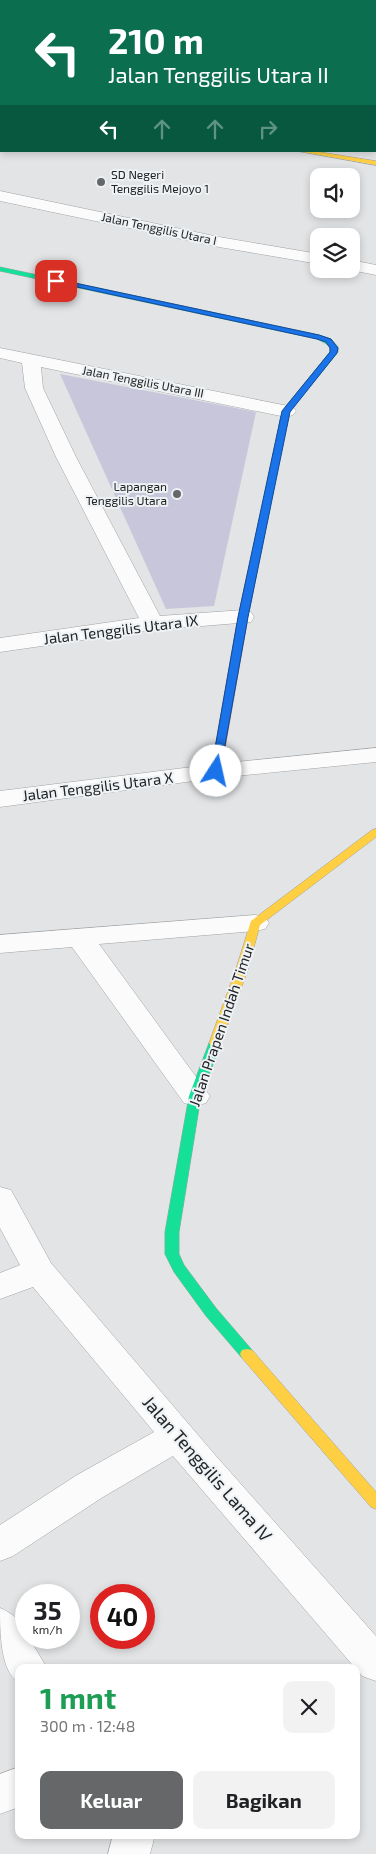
<!DOCTYPE html>
<html lang="id">
<head>
<meta charset="utf-8">
<style>
	:root { --surface:#fff; --page:#f2f2f2; --text:#202124; --muted:#757577; --accent:#656768 }
	body { margin:0; font-family:"Exo 2",sans-serif; background:var(--page); color:var(--text); height:100vh; display:flex; flex-direction:column; font-size:19px; white-space:nowrap }
	* { box-sizing:border-box; margin:0 }
	p { font-size:16px; color:var(--muted) }
	.icon { flex:none; width:28px; height:28px; fill:none; stroke:currentColor; stroke-width:2; stroke-linecap:round; stroke-linejoin:round }
	.map { position:relative; flex:1; overflow:hidden }
	.sheet { position:absolute; left:15px; top:1664px; width:345px; height:175px; display:flex; flex-direction:column; background:var(--surface); border-radius:10px; box-shadow:0 2px 8px #0003 }
	.sheet>* { flex:none }
	.banner { position:absolute; left:0px; top:0px; width:376px; height:152px; box-shadow:0 2px 8px #0003; background:#0b6e4f; color:#fff; overflow:hidden }
	.controls { position:absolute; left:310px; top:168px; display:grid; gap:10px }
	.controls a { display:grid; place-items:center; width:50px; height:50px; border-radius:10px; background:var(--surface); box-shadow:0 2px 8px #0003; font-size:25px }
	.speed { position:absolute; left:15px; top:1584px; display:flex; gap:10px; font-size:25px; font-weight:700; text-align:center }
	.speed>* { display:grid; place-content:center; width:65px; height:65px; border-radius:50%; background:var(--surface); box-shadow:0 2px 8px #0003; line-height:1 }
	.speed small { font-size:12px; font-weight:400 }
	.speed .limit { border:8px solid #d22; background:#fff; color:#111 }
	.pin { position:absolute; display:grid; place-items:center; width:42px; height:42px; color:#fff; margin:-21px; border-radius:10px; box-shadow:0 2px 8px #0006 }
	.me { position:absolute; width:55px; margin:-28px; rotate:10deg; stroke-linejoin:round; filter:drop-shadow(0 0 4px #0008) }
	.turn { display:flex; align-items:center; gap:18px; height:105px; padding:0 25px; font-size:22px }
	.turn .icon { width:65px; height:65px; stroke-width:2.5 }
	.turn b { display:block; font-size:35px; line-height:42px }
	.lanes { display:flex; align-items:center; height:48px; padding:0 25px; background:#0003; justify-content:center; gap:25px; direction:ltr }
	.lanes .off { opacity:.35 }
	.round { display:grid; place-items:center; flex:none; width:52px; height:52px; border-radius:10px; background:var(--page) }
	.headline { display:flex; align-items:center; justify-content:space-between; height:85px; padding:0 25px }
	h1 { font-size:30px; font-weight:700; line-height:38px; color:#1e9e55 }
	.cta { display:flex; gap:10px; margin-top:auto; padding:10px 25px }
	.cta a { flex:1; height:58px; border-radius:10px; background:var(--accent); color:#fff; font-size:20px; font-weight:700; line-height:58px; text-align:center }
	.cta a+a { background:var(--page); color:var(--text) }
	.map>svg:first-child { display:block }
	.green { fill:#c8c6da }
	.lines { fill:none; stroke-linecap:round; stroke-linejoin:round }
	.street-casing { stroke:#a1a2a3; stroke-width:1 }
	.fast-casing { stroke:#a1a2a3; stroke-width:1 }
	.slow-casing { stroke:#a1a2a3; stroke-width:1 }
	.jam-casing { stroke:#a1a2a3; stroke-width:1 }
	.street { fill:#fbfbfb; fill-rule:evenodd }
	.fast { fill:#16e098; fill-rule:evenodd }
	.slow { fill:#ffcf43; fill-rule:evenodd }
	.jam { fill:#f24e42; fill-rule:evenodd }
	.route { fill:#1a73e8; stroke:#114b97 }
	.poi-dot { fill:#656768; stroke:#eef2f5; stroke-width:2 }
	.labels { text-anchor:middle; stroke-width:4; stroke-linejoin:round; paint-order:stroke }
	.far-poi-label { font-size:12px; fill:#222324; stroke:#eef2f5; text-anchor:start }
	.far-street-label { font-size:12px; fill:#222324; stroke:#eef2f5 }
	.street-label { font-size:15px; fill:#222324; stroke:#eef2f5 }
	.near-street-label { font-size:18px; fill:#222324; stroke:#eef2f5 }
</style>
</head>
<body>
<div class="map">
<svg width="376" height="1854" viewBox="0 0 376 1854">
	<rect width="100%" height="100%" fill="#e2e4e6"/>
	<path class="green" d="M60 374 256 412 214 606 166 609Z"/>
	<g class="lines">
		<g class="street-casing">
			<path id="street" d="M76 0H88V1H76Z
				M269 0H282V1H270Z
				M375 59H376V68H375Z
				M0 191 219 237 319 254V264L219 247 0 201Z
				M351 260 376 265V275L346 269H351Z
				M0 348 293 407 296 411 293 415 286 417 41 367 43 388 76 457 160 616 243 610 251 612 254 617 251 622 153 630 0 652V638L139 618 56 457 25 388 22 363 0 358Z
				M376 748V762L216 778 0 807V791L216 764Z
				M255 915 265 917 269 923 265 929 255 931 99 944 210 1096 206 1103 195 1106 184 1103 72 947 0 953V935Z
				M0 1187 11 1190 51 1263 216 1456 376 1636V1681L362 1676 173 1456 103 1497 13 1556 0 1561V1525L77 1475 154 1432 33 1287 0 1299V1273L20 1265 0 1228Z
				M0 1608C12 1613 26 1623 26 1638H29L47 1668H19V1682C0 1673 0 1629 0 1608Z
				M19 1767V1807L0 1814V1774Z
				M113 1835H155L150 1854H108Z"/>
		</g>
		<g class="fast-casing">
			<path id="fast" d="M0 267 319 335 331 339 338 347V352L290 411 269 509 266 510 262 507 282 411 330 352V347L325 343 317 339 0 271Z
				M215 1039 221 1043 201 1096 179 1232V1254L184 1265 216 1308 252 1350 254 1354 252 1358 247 1359 242 1358 206 1316 174 1272 165 1254V1232L189 1096 209 1043Z"/>
		</g>
		<g class="slow-casing">
			<path id="slow" d="M0 94H1V98H0Z
				M297 151H313L376 161V165Z
				M376 829V837L260 925 247 972 221 1043 219 1046H211L209 1043 235 972 251 921 372 830Z
				M247 1349 252 1350 376 1492V1509L371 1507 242 1358 240 1354 242 1350Z"/>
		</g>
		<g class="jam-casing">
			<path id="jam" d="M0 67 1 68V72L0 71Z
				M375 134H376V138H375Z
				M266 504 270 507 248 617 221 771 216 774 211 771 238 617 262 507Z"/>
		</g>
		<use href="#street" class="street"/>
		<use href="#fast" class="fast"/>
		<use href="#slow" class="slow"/>
		<use href="#jam" class="jam"/>
	</g>
	<path class="route" d="M56 279 319 335 331 339 338 348 337 353 290 412 248 617 220 773H213L211 771 238 617 282 411 330 352V348L326 342 317 339 54 282V280Z"/>
	<g class="poi-dot">
		<circle cx="101" cy="182" r="5"/>
		<circle cx="177" cy="494" r="5"/>
	</g>
	<g class="labels">
		<g class="far-poi-label">
			<text x="111" y="179">SD Negeri<tspan x="111" dy="14">Tenggilis Mejoyo 1</tspan></text>
			<text x="167" y="491" text-anchor="end">Lapangan<tspan x="167" dy="14">Tenggilis Utara</tspan></text>
		</g>
		<g class="far-street-label">
			<text transform="translate(159 229) rotate(12)" y="4">Jalan Tenggilis Utara I</text>
			<text transform="translate(143 382) rotate(11)" y="4">Jalan Tenggilis Utara III</text>
		</g>
		<g class="street-label">
			<text transform="translate(121 630) rotate(-7)" y="5">Jalan Tenggilis Utara IX</text>
			<text transform="translate(98 787) rotate(-7)" y="5">Jalan Tenggilis Utara X</text>
			<text transform="translate(222 1025) rotate(-71)" y="5">Jalan Prapen Indah Timur</text>
		</g>
		<g class="near-street-label">
			<text transform="translate(207 1469) rotate(49)" y="6">Jalan Tenggilis Lama IV</text>
		</g>
	</g>
</svg>
<div class="controls">
<a><svg class="icon" aria-label="sound" viewBox="0 0 24 24"><path d="M4 9h4l5-4v14l-5-4H4zM17 9q2 3 0 6"/></svg></a>
<a><svg class="icon" aria-label="layers" viewBox="0 0 24 24"><path d="M12 4l9 5-9 5-9-5zM3 14l9 5 9-5"/></svg></a>
</div>
<div class="speed"><div>35<small>km/h</small></div><div class="limit">40</div></div>
<div class="pin" style="left:56px;top:281px;background:#d93025"><svg class="icon" aria-label="arrive" viewBox="0 0 24 24"><path d="M6 21V4h12l-3 4 3 4H6"/></svg></div>
<svg class="me" style="left:216px;top:771px" viewBox="-20 -20 40 40"><circle r="19" fill="#fff"/><path d="M0-13L10 11 0 6-10 11z" fill="#1a73e8"/></svg>
<div class="banner">
<div class="turn"><svg class="icon" aria-label="left" viewBox="0 0 24 24"><path d="M17 20v-9H6M10 6l-5 5 5 5"/></svg><div><b>210 m</b>Jalan Tenggilis Utara II</div></div>
<div class="lanes"><svg class="icon" aria-label="left" viewBox="0 0 24 24"><path d="M17 20v-9H6M10 6l-5 5 5 5"/></svg><svg class="icon off" aria-label="ahead" viewBox="0 0 24 24"><path d="M12 20V5M6 11l6-6 6 6"/></svg><svg class="icon off" aria-label="ahead" viewBox="0 0 24 24"><path d="M12 20V5M6 11l6-6 6 6"/></svg><svg class="icon off" aria-label="right" viewBox="0 0 24 24"><path d="M7 20v-9h11M14 6l5 5-5 5"/></svg></div>
</div>
<section class="sheet">
<div class="headline"><div><h1>1 mnt</h1><p>300 m · 12:48</p></div><a class="round"><svg class="icon" aria-label="close" viewBox="0 0 24 24"><path d="M6 6l12 12M18 6L6 18"/></svg></a></div>
<div class="cta"><a>Keluar</a><a>Bagikan</a></div>
</section>
</div>
</body>
</html>
